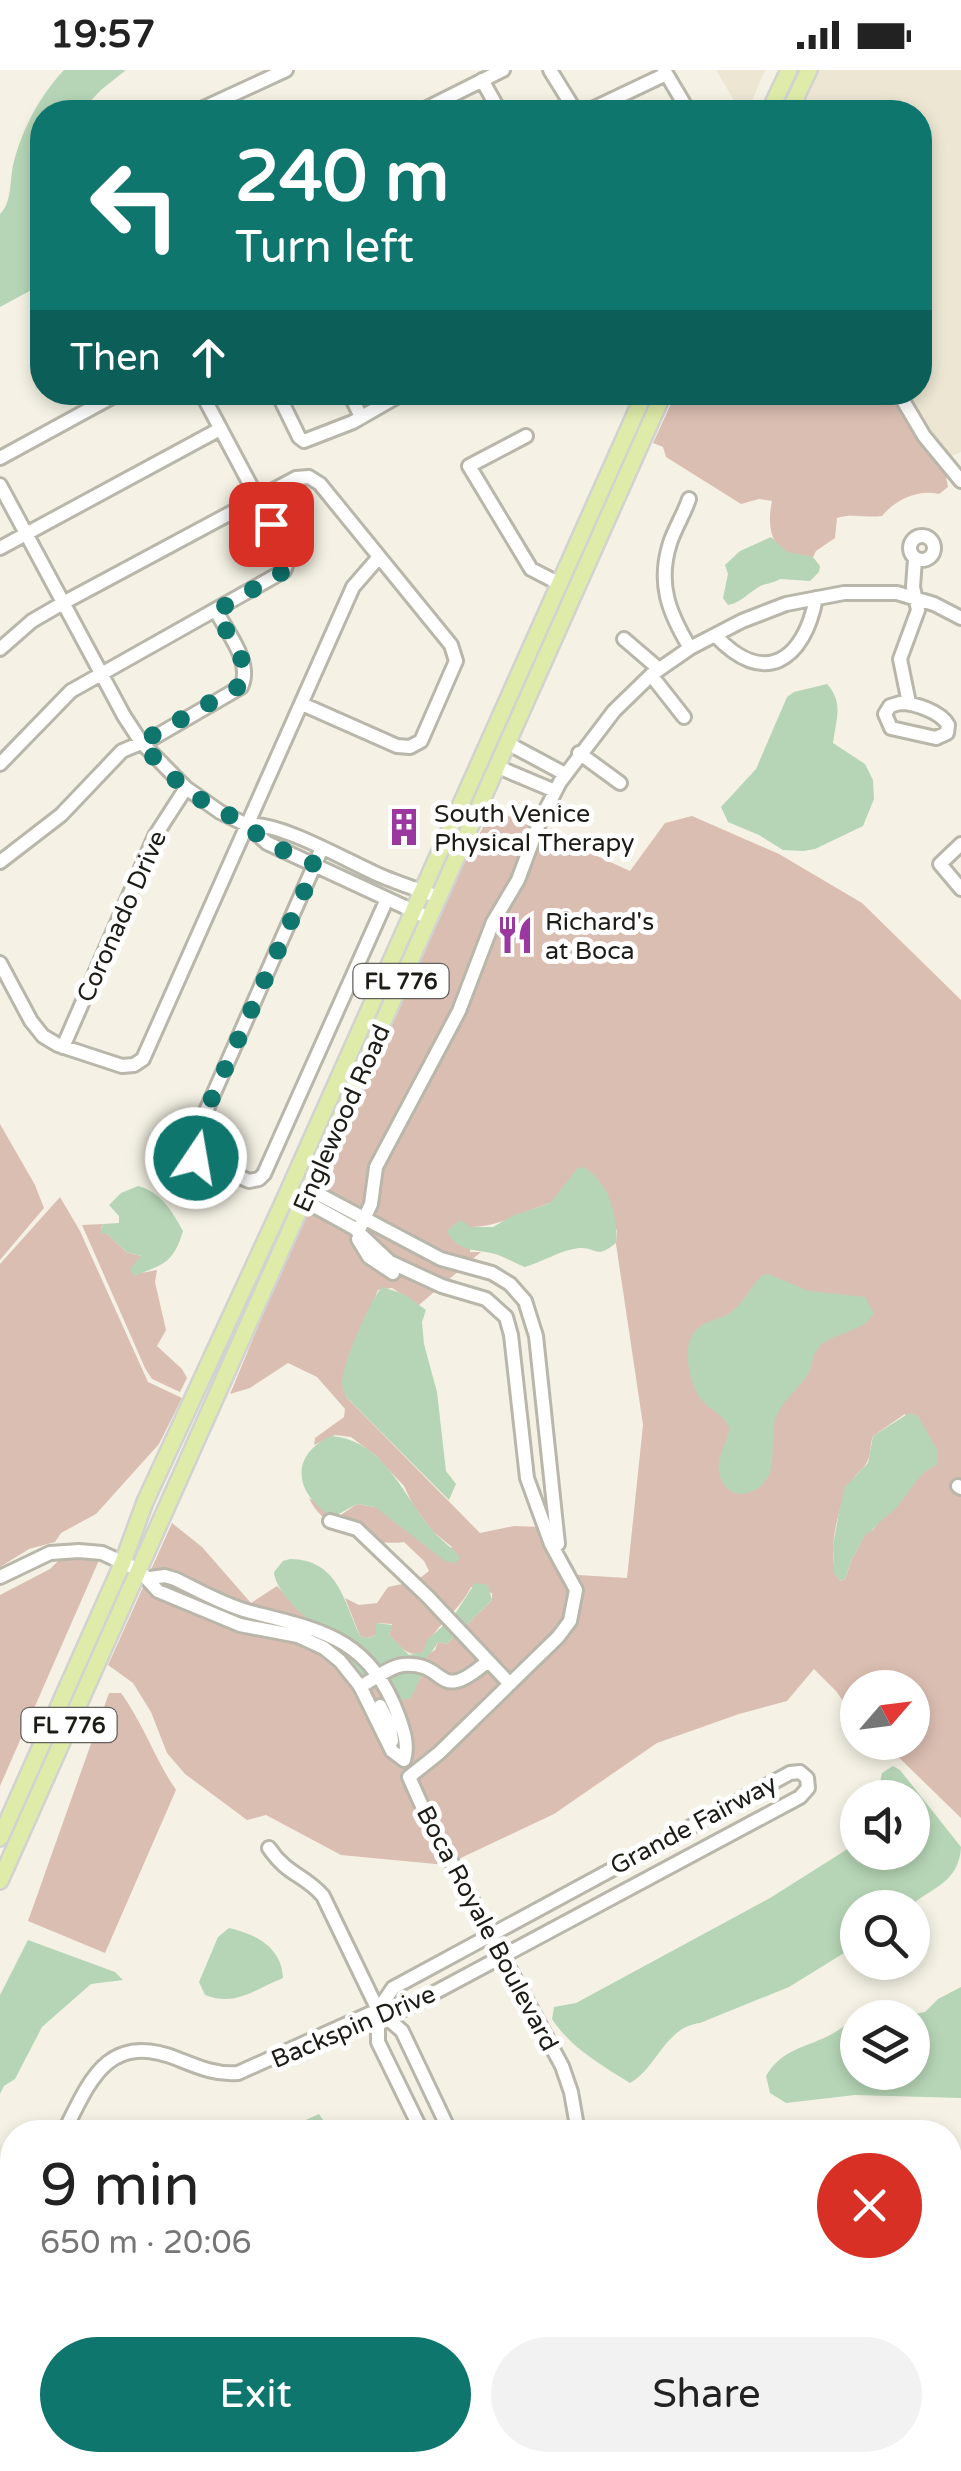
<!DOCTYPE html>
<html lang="en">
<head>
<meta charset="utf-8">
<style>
	:root { --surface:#fff; --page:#f2f2f2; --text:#222; --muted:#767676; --accent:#0f766e }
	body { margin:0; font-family:"Varela Round",sans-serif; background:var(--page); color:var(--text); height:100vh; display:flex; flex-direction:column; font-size:38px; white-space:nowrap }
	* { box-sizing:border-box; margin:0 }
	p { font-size:32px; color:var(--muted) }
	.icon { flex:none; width:55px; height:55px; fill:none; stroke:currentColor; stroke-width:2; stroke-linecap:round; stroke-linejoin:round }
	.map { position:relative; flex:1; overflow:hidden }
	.side { position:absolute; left:0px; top:2050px; width:962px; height:352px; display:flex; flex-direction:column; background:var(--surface); border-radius:40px 40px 0 0; box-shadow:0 5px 15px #0003 }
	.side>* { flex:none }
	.hud { position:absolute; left:30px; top:30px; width:902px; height:305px; border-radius:40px; box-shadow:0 5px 15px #0003; background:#0f766e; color:#fff; overflow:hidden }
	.needle { width:65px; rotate:62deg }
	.fabs { position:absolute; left:840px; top:1600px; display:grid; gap:20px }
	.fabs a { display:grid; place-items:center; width:90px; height:90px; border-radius:50%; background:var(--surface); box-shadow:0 5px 15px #0003; font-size:50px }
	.pin { position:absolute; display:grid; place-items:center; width:85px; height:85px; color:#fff; margin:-42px; border-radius:20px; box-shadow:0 5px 15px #0006 }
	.me { position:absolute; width:110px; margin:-55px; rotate:12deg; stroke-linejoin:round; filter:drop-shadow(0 0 8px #0008) }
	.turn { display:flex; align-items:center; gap:35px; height:210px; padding:0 40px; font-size:45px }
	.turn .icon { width:130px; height:130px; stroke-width:2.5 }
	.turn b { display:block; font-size:70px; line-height:85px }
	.then { display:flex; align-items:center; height:95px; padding:0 40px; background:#0003; gap:20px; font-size:38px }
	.round { display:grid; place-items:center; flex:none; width:105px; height:105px; border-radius:52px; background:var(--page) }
	.head { display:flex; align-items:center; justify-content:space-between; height:170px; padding:0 40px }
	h1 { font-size:60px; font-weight:600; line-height:75px }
	.action { display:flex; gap:20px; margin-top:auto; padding:20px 40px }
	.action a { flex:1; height:115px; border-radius:60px; background:var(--accent); color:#fff; font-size:40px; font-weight:600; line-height:115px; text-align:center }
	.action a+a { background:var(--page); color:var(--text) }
	.status { display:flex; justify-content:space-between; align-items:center; height:70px; padding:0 50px; background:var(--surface); direction:ltr }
	.status svg { height:28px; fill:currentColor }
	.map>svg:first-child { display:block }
	.built { fill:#ece6d3 }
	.green { fill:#dbbeb2; fill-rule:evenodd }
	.water { fill:#b6d5b6 }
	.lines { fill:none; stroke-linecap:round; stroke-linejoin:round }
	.minor-casing { stroke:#b9b6aa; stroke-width:18 }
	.major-casing { stroke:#d2d2d1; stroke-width:20 }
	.minor { stroke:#fff; stroke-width:12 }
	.major { stroke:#dfeca9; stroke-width:15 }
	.route { stroke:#0f766e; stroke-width:18; stroke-dasharray:0 32.4 }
	.labels { text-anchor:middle; stroke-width:10; stroke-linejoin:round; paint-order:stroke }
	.shield { fill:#fff; stroke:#61605d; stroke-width:2.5 }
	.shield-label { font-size:22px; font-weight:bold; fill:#1d1c17 }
	.poi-label { font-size:25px; fill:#1d1c17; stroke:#fff; text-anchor:start }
	.street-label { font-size:25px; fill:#1d1c17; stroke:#fff }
</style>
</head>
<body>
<div class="status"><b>19:57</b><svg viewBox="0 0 49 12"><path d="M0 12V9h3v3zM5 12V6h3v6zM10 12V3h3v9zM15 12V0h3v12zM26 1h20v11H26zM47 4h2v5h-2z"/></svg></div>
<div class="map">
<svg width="961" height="2401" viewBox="0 0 961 2401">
	<rect width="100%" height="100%" fill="#f5f2e5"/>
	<path class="built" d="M716 0H765L747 42H741Z
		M814 0H961V382L939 392 912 358 892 323 920 322V42H794Z"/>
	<path class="green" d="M759 322 892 323 912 358 945 401 948 417 939 424C918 419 895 430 882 446 866 448 851 443 837 448L835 468 816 481 813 487C775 489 765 464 772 431L759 429 741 434 666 387 663 377 653 373 676 323H745L749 328Z
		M493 739 630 801 665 753 692 746 779 784 862 833 961 930V1748L884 1673 912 1672V1618H858L857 1651 836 1621 814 1599 787 1631 739 1644 657 1673 554 1744 446 1795 341 1785 266 1745 247 1750 185 1704 167 1683 151 1642 133 1613 108 1595 172 1453 202 1477 251 1533 277 1516 317 1557 327 1558 362 1606 395 1622 402 1630 424 1587 435 1580 438 1572 447 1574 492 1530V1523L471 1517C458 1543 434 1556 423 1582 408 1589 399 1575 389 1565L392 1554 377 1553 376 1565 367 1568 360 1566 345 1528 359 1535 377 1533 388 1517 416 1511 429 1501 424 1491 404 1472C371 1477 323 1460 309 1428L339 1446 357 1434 375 1437 387 1444 437 1484 443 1487 452 1477 432 1461 413 1435 404 1416 375 1385 351 1367 335 1365 314 1375 315 1368 344 1347 345 1339 317 1307 288 1293 250 1318 230 1324 311 1129 439 838ZM550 1133 617 1160 616 1174 643 1355 627 1508 563 1504 541 1457 514 1456 480 1463 346 1327 342 1310 378 1220 392 1218 419 1235 481 1182H470L471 1157C500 1157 523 1141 550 1133ZM905 1344 932 1396C915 1406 909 1421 897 1435 890 1445 879 1449 873 1460L867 1461 851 1491 845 1509 840 1511C824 1489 839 1430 853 1409 858 1402 865 1398 868 1390 871 1383 870 1374 873 1366Z
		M0 1054 35 1115 44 1138 0 1190Z
		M60 1127 80 1161 148 1312 182 1328 159 1374 96 1444 61 1463 55 1472 29 1479 0 1497V1194Z
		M103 1154 101 1158 126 1182 141 1186V1203L157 1200 155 1212 166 1260 157 1276 182 1299 187 1308 180 1322 152 1309 145 1298 82 1155Z
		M63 1486 100 1488 0 1716V1525L50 1499Z
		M109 1623H121C143 1653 155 1689 176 1720L105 1883 28 1851Z
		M950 2228 961 2232V2401H785L784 2390H950Z
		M28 2390H181L182 2400 26 2401Z"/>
	<path class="water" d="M64 0H126L101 20 80 42H42V211L37 217 0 237V144C13 131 9 109 14 91 24 56 39 27 64 0Z
		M771 467 787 482 813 487 820 496 819 502 810 511 780 509C772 514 764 513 757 518 746 525 740 533 728 535L723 528 728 504 725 495 740 481Z
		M827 614C844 632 836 650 833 673L865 694 873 710 874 729 863 756 815 779 803 781 783 780 759 765 728 752 721 737 756 699 787 627 794 622Z
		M582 1097C608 1108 619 1148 616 1173 595 1190 598 1177 579 1178 561 1180 542 1192 525 1197 517 1194 510 1190 503 1187 482 1177 458 1186 447 1161L460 1150 471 1157H493L512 1146 550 1133 578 1098Z
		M138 1116C161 1122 172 1141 183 1161 173 1195 162 1194 135 1206L130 1199 141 1186 126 1182 107 1164 100 1163 103 1154 119 1153V1146L109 1135 121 1123Z
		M768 1204 809 1221 865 1227 874 1243C862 1265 830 1261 817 1280 812 1286 813 1294 809 1302 801 1318 784 1328 777 1345 766 1369 784 1406 753 1421 746 1424 738 1425 731 1421 724 1417 720 1409 719 1402 716 1386 729 1372 729 1357 721 1341 704 1338 697 1323 688 1305 680 1269 701 1256 709 1250 721 1249 730 1243 743 1234 750 1218 761 1206Z
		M382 1217 404 1224 426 1240 422 1252 424 1274 437 1322 446 1401 456 1414 449 1430 346 1327C344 1321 342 1318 342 1311 344 1291 369 1232 382 1217Z
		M909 1343 918 1346 938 1381V1394C915 1404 911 1423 894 1440 885 1448 877 1453 870 1463L867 1462 851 1491 845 1509 840 1511 834 1503 833 1476 839 1442 845 1417 868 1393 873 1366Z
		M331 1366C383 1370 402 1423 431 1459 440 1470 452 1477 460 1487L456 1493 445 1491 375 1437 357 1434 333 1447C295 1425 288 1386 331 1366Z
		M290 1489C338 1490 343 1529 360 1566L368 1568 376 1565V1553L392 1555 389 1565 409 1585 423 1582 427 1570 453 1547 475 1513 488 1515 492 1530 447 1574 438 1572C433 1583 424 1587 420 1599L422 1604 411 1628 402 1630 395 1623 382 1633V1619L362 1606 347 1590 346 1582 327 1558C311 1558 274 1520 274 1502L283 1491Z
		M893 1696 900 1700 961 1777C959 1813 932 1817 909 1837L858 1838 857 1875 789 1917 700 1953C665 1957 657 1998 630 2013 601 1995 571 1978 552 1949L554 1937 576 1933 770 1828 857 1773 858 1782H912V1728L877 1727 882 1703Z
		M229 1858C256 1864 282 1878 283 1908 253 1920 236 1937 205 1925L199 1912 218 1867Z
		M28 1870 115 1902 123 1910 91 1914 42 1957 15 2009 4 2016 0 2024V1925Z
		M961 1917V2028L855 2025 786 2033 770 2023 766 2006C781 1980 804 1978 828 1966 839 1961 847 1953 857 1948L858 2002H912V1948L897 1947 925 1942 938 1929Z
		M319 2044 331 2062H279L284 2060Z
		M424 2390H538L528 2401H409Z
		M686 2390H716L720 2396 751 2401H691Z"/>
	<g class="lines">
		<g class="minor-casing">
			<path id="minor" d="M550 0 576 42
				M664 0 689 42
				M482 10 500 42
				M195 42 286 0
				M393 42 425 39 503 0
				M586 42 666 4
				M277 322 299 367 304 371 353 352 405 322
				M349 322 361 347
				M898 322 924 366 961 411
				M526 366 469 396 531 499 560 514
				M0 388 121 322
				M0 415 124 646 141 672 186 718 220 742 247 755 267 773 422 845
				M689 429C684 444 675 458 670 473 657 514 669 543 690 578
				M910 478a12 12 0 1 1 24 0a12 12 0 1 1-24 0Z
				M0 478 220 359
				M715 565C764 618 804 591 816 528
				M624 569 659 599
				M0 579 32 551 63 533 296 408 309 407 320 414 451 575 456 591 421 671 410 677 397 676 302 634
				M651 605 684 647
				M900 633C915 633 941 642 948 655L947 663 936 668 891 658 885 644 890 636Z
				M909 633 900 589 918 540 913 517 915 489
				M509 674 565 704
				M579 683 620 713
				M0 694 71 621 284 501 287 493 285 480 201 322
				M498 697 555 721
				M247 755C279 751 347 791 379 805 395 812 413 818 430 824
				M961 774 940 794 961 819
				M322 778 191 1075 193 1086 249 1111 259 1109 264 1104 387 829
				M0 792 61 745 122 681 153 668 241 617C253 593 227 562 216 541
				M0 893 31 951 43 966 58 975 122 996 134 995 143 989 353 517 379 487
				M63 977 155 766 186 718
				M175 1112 190 1077
				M309 1119 441 1189 492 1203 510 1214 525 1231 536 1266 558 1474
				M305 1131 354 1158 390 1192 442 1216 486 1229 506 1247 511 1265 527 1408 551 1474 576 1520 570 1551 558 1567 439 1683 409 1707 426 1745 562 1996 571 2022 578 2062
				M358 1162 371 1134 376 1097 459 941 493 852 518 810 540 751 560 712 614 641 651 605 690 578 742 551 786 534 844 523H897L934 534 961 548
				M358 1169 369 1187 393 1203
				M958 1416 961 1418
				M330 1451 357 1459 428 1527 510 1614
				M0 1507 50 1483 79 1481 102 1483 139 1500 158 1521 240 1555 298 1566 324 1578 340 1591 360 1616 392 1681 404 1690C409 1675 403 1659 398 1645 369 1566 319 1560 247 1541 222 1534 198 1520 175 1509L165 1506 150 1508
				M360 1617C373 1610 388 1597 403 1595 449 1591 435 1637 488 1591
				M380 1636 390 1656 392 1671
				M269 1778C288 1806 304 1804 323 1826L378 1940 402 1961 450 2062
				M378 1940V1972L422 2062
				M64 2062C90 2010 108 1961 178 1989 198 1997 216 2005 238 2003L378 1940 404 1939 800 1727 808 1718 807 1708 800 1702 790 1703 393 1918 378 1940
				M950 2114 961 2118
				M950 2142 961 2147
				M656 2390 662 2401
				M280 2401 285 2390
				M308 2401 314 2390"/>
		</g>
		<g class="major-casing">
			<path id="major" d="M769 42 789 0
				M789 42 809 0
				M0 1768 123 1492 145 1432 282 1135 645 322
				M0 1811 664 322"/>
		</g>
		<use href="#minor" class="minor"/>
		<use href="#major" class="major"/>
	</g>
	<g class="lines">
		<path class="route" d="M196 1088 191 1075 316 795 267 773 247 755 200 729 166 702 141 672 243 614 244 594 216 541 284 501 286 485 271 454"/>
	</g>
	<defs>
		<g id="building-bare" transform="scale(3)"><path d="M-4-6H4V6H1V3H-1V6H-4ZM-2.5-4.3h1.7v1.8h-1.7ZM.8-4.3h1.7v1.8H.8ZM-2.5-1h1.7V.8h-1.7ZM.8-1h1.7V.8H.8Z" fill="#9a389f" stroke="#fff" stroke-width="2.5" paint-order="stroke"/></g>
		<g id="restaurant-bare" transform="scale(3)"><path d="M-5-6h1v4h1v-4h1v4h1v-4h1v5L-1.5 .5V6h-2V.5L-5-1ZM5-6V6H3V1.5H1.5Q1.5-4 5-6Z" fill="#9a389f" stroke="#fff" stroke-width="2.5" paint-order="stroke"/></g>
	</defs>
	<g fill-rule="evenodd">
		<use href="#building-bare" x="404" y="757"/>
		<use href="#restaurant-bare" x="515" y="865"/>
	</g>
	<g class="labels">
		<g class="shield">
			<rect x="353.5" y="894" width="95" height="34" rx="8"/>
			<rect x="21.5" y="1638" width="95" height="34" rx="8"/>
		</g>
		<g class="shield-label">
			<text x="401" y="919">FL 776</text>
			<text x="69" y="1663">FL 776</text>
		</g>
		<g class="poi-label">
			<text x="434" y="752">South Venice<tspan x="434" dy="29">Physical Therapy</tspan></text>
			<text x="545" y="860">Richard's<tspan x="545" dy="29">at Boca</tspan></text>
		</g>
		<g class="street-label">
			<text transform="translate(121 846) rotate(-66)" y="9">Coronado Drive</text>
			<text transform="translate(341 1048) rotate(-66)" y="9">Englewood Road</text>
			<text transform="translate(693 1754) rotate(-28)" y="9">Grande Fairway</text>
			<text transform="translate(488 1858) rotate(62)" y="9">Boca Royale Boulevard</text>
			<text transform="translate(353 1956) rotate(-23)" y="9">Backspin Drive</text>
		</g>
	</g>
</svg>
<div class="fabs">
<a><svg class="needle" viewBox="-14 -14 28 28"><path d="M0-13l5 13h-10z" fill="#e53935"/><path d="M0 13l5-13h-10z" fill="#767676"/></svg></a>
<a><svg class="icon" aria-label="sound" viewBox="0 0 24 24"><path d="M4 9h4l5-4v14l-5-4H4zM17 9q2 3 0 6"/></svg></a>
<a><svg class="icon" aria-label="search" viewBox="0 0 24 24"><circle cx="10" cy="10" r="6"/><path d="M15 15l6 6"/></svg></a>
<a><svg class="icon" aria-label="layers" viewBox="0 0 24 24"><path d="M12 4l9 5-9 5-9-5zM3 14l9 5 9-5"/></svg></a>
</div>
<div class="pin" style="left:271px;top:454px;background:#d93025"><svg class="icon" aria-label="arrive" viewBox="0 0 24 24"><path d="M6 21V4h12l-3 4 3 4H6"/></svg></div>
<svg class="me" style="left:196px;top:1088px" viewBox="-20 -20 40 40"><circle r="17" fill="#0f766e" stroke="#fff" stroke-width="3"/><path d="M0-11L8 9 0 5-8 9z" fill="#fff"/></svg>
<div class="hud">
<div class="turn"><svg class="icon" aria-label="left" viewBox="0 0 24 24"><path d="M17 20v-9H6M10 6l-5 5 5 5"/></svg><div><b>240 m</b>Turn left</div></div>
<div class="then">Then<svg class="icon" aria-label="ahead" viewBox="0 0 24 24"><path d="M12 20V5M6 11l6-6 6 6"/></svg></div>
</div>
<section class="side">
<div class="head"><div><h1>9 min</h1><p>650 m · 20:06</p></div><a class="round" style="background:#d93025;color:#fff"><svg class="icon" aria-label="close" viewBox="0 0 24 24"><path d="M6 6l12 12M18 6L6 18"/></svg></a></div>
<div class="action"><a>Exit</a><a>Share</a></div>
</section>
</div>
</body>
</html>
